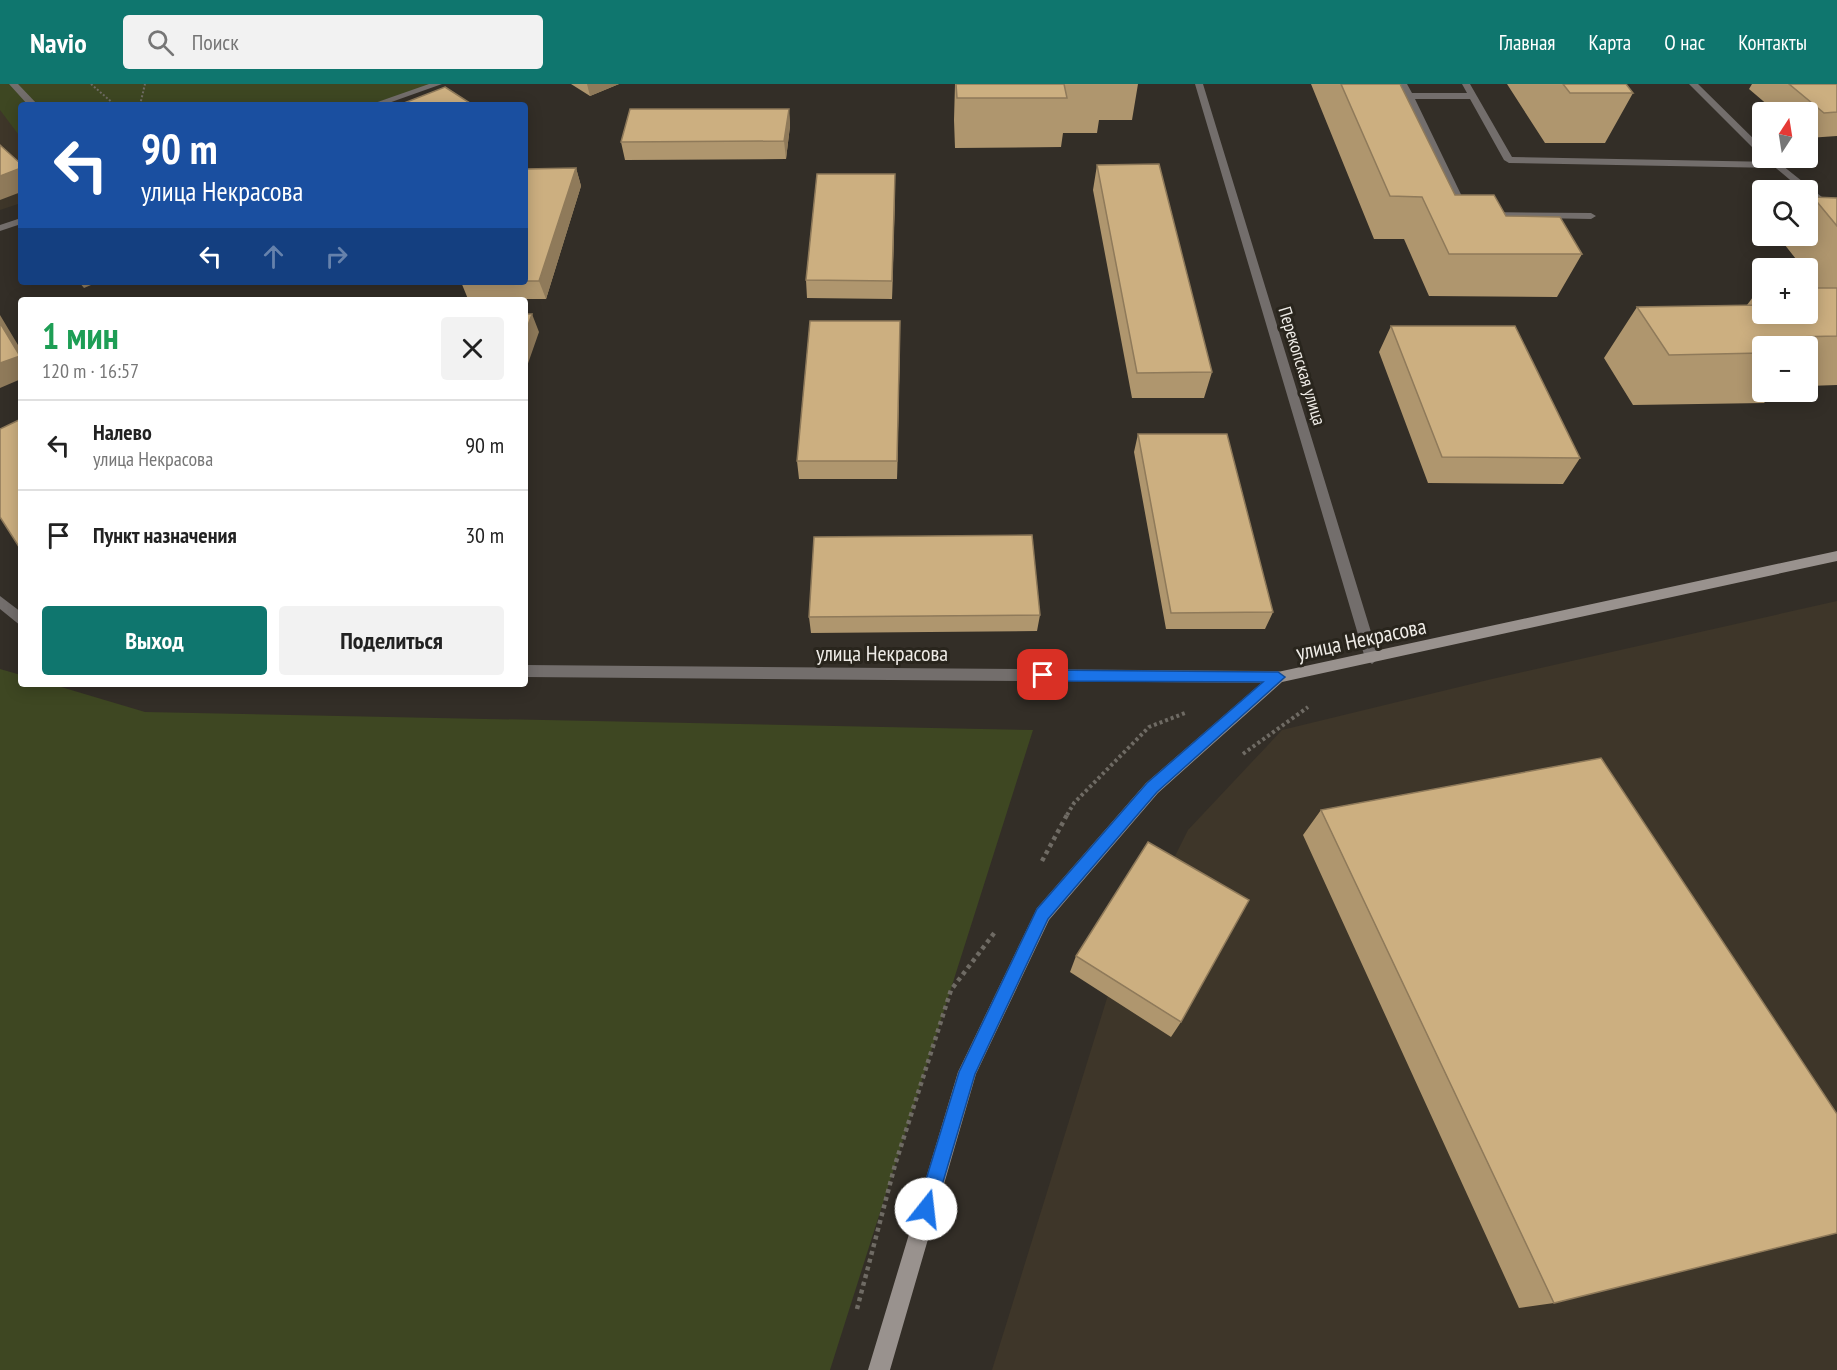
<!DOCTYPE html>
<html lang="ru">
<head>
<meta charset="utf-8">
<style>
	:root { --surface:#fff; --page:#f2f2f2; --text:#222; --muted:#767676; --line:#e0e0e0; --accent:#0f766e }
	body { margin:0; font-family:"PT Sans Narrow",sans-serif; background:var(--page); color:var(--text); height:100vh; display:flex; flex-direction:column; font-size:22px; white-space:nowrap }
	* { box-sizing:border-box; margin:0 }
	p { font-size:20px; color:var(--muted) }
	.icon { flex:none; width:33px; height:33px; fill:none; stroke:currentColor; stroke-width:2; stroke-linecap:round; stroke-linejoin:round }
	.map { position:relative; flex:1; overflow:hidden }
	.sheet { position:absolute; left:18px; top:213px; width:510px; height:390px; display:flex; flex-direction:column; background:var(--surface); border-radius:6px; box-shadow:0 3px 15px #0003 }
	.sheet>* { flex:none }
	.banner { position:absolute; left:18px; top:18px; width:510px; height:183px; border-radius:6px; box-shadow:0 3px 15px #0003; background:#1a4fa0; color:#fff; overflow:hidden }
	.needle { width:39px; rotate:12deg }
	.buttons { position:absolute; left:1752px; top:18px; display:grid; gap:12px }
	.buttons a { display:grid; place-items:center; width:66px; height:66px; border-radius:6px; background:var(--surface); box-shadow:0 3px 15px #0003; font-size:30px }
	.pin { position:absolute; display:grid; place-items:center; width:51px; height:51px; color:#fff; margin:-26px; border-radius:12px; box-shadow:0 3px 9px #0006 }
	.me { position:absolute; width:66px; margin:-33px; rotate:16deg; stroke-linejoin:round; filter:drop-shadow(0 0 4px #0008) }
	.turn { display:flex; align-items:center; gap:21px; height:126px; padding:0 24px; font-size:27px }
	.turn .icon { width:78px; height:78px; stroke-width:2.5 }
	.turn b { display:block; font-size:42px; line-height:51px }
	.lanes { display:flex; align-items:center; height:57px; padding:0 24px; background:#0003; justify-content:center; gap:30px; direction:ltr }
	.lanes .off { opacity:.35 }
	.round { display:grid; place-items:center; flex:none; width:63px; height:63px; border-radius:6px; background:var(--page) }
	.summary { display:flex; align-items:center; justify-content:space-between; height:102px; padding:0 24px }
	h1 { font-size:36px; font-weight:700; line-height:45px; color:#1e9e55 }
	.cta { display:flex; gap:12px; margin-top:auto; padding:12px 24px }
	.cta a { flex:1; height:69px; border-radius:6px; background:var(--accent); color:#fff; font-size:24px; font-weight:700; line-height:69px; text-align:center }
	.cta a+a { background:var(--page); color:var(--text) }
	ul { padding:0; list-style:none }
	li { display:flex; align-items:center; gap:18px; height:90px; padding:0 24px; border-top:2px solid var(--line) }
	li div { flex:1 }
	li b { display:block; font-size:22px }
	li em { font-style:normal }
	header { display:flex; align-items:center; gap:36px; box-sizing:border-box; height:84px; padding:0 30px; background:var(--accent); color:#fff }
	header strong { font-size:28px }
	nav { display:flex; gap:33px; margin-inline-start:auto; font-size:21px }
	.search { width:420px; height:54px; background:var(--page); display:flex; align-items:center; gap:15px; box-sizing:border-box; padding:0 21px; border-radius:6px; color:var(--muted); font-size:22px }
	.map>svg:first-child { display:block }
	.built { fill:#3e3629 }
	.green { fill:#3e4722 }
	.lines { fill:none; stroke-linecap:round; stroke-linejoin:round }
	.path-far2 { stroke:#6f6b64; stroke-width:2; stroke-dasharray:2 2; stroke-linecap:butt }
	.path-far1 { stroke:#6f6b64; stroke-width:4; stroke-dasharray:3 3; stroke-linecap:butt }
	.path { stroke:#6f6b64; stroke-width:4.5; stroke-dasharray:4 4; stroke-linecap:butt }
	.lane { fill:#736e6c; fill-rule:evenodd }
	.street { fill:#736e6c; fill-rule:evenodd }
	.secondary { fill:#99928e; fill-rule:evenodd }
	.wall { fill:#af966e }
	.shaded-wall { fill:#8f7a5a }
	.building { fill:#ccaf80; stroke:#8f7a5a; stroke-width:1.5 }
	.route { fill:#1a73e8; stroke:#114b97; stroke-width:1.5 }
	.labels { text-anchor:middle; stroke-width:6; stroke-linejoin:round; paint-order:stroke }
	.far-street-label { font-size:18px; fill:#eeebe6; stroke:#29251d }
	.street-label { font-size:22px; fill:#eeebe6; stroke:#29251d }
</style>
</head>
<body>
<header>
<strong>Navio</strong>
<div class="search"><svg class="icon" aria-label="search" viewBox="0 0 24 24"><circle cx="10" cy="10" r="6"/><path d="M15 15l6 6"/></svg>Поиск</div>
<nav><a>Главная</a><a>Карта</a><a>О нас</a><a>Контакты</a></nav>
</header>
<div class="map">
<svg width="1837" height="1286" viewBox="0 0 1837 1286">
	<rect width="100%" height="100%" fill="#332e27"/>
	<path class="built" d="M0 16 21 39V119L0 126Z
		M1837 517V1286H992L1112 898 1188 746 1282 646 1492 595Z"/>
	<path class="green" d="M0 0H437L368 21H21V54L0 26Z
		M0 585 21 591V600H51L145 628 1033 646 830 1286H0Z"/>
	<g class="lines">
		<path class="path-far2" d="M91 0 115 21
			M140 21 145 0"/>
		<path class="path-far1" d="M1243 670 1308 623
			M1067 731 1074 719 1149 643 1185 629"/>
		<path class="path" d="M1042 777 1068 729
			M857 1225 895 1081 951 906 995 848"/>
		<path class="lane" d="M9 0H18L38 21H28Z
			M1399 0H1407L1412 9H1467L1462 0H1470L1512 73 1776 78 1781 81 1776 84 1509 79 1504 76 1470 15H1415L1469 127 1464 130 1459 127Z
			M1482 128 1591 129 1596 132 1591 135 1486 133 1481 130Z"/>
		<path class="street" d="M429 0H442L383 21H369Z
			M1195 0H1203L1379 574 1372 580 1365 574Z
			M1689 0H1698L1762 63V71L1759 70Z
			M1764 74H1773L1837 125V133L1808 111V106H1802Z
			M21 134V140L0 147V141Z
			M0 512 21 528V542L0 525Z
			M525 581 1278 587 1283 589 1285 593 1283 597 1278 599 525 593Z"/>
		<path class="secondary" d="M1837 467V477L1282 598 1158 709 1049 836 976 990 890 1286H868L958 988 1037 824 1146 699 1273 589Z"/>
	</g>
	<path class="wall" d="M571 0H619L590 12Z
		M955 0H1138L1132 36H1099L1097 49H1063L1061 63 955 64 954 36Z
		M1311 0H1400L1455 111 1506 132 1582 170 1557 213 1429 212 1404 155H1374Z
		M1507 0H1626L1633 9 1605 59H1545Z
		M1752 0H1837V52L1808 54V28H1776L1749 5Z
		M789 25 790 42 786 75 625 76 621 58Z
		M1097 81 1212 288 1204 314H1132L1093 106Z
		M576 84 581 102 546 215H468L461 198H525V85Z
		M895 108 892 215 807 214 806 196Z
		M1813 113 1837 114V301L1808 302V262H1762V308H1774L1764 319 1633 321 1604 274 1637 223 1747 221 1759 205H1762V230L1818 204 1808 190V184H1803L1781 156 1785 152H1808V121Z
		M1391 242 1580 374 1563 400 1428 399 1379 268Z
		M900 255 897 395H799L797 377Z
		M1138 350 1273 528 1265 545H1166L1134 368Z
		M1040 531 1037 547 811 549 809 533Z
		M1321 726 1554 1219 1519 1224 1303 751Z
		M1076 872 1181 938 1171 953 1070 888Z"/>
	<path class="shaded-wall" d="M587 0H619L590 12Z
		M789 25 790 42 786 75 784 57Z
		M21 84V108L0 116V92Z
		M576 84 581 102 546 215 539 197Z
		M895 90V108L892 215V197Z
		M79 198H98L84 204Z
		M532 230 539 248 525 288V250Z
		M0 231 21 266V295L0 304Z
		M900 237V255L897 395V377Z"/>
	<path class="building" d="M956 0H1064L1067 14H957Z
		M1341 0H1400L1455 111H1494L1506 132 1560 133 1582 170H1449L1422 113 1390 112Z
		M1563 0H1626L1633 9H1570Z
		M1789 0H1837V28L1824 29Z
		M445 3 473 21H399Z
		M630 25H789L784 57 621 58Z
		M0 61 21 80V84L0 92Z
		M1159 80 1212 288 1137 289 1097 81Z
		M576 84 539 197H525V85Z
		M817 90H895L892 197 806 196Z
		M1813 113 1837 114V142Z
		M1808 204H1837V252L1795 253 1802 262H1762V269L1669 271 1637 223 1762 221V230H1808Z
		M525 230H532L525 250Z
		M810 237H900L897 377H797Z
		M0 239 20 272 0 279Z
		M1391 242H1515L1580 374 1442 373Z
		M21 335V466L0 433V345Z
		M1138 350H1227L1273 528 1171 529Z
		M1032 451 1040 531 809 533 814 453Z
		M1601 674 1837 1030V1149L1554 1219 1321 726Z
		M1148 758 1249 816 1181 938 1076 872Z"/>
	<path class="route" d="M1043 586 1278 588 1285 593 1157 708 1048 835 975 990 935 1125 933 1132 926 1134 920 1132 917 1125 959 988 1037 825 1147 699 1263 598 1043 597 1036 591Z"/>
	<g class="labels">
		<g class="far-street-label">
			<text transform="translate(1302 282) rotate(73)" y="6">Перекопская улица</text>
		</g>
		<g class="street-label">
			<text transform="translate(1361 555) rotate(-12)" y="8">улица Некрасова</text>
			<text x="882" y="577">улица Некрасова</text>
		</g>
	</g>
</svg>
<div class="buttons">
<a><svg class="needle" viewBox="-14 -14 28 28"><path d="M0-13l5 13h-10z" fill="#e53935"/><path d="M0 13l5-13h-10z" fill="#767676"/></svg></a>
<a><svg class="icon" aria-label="search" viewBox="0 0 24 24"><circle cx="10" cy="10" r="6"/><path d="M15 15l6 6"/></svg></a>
<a>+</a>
<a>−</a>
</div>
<div class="pin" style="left:1043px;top:591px;background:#d93025"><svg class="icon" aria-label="arrive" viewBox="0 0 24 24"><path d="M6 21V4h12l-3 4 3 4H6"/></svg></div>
<svg class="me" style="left:926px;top:1125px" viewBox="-20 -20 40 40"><circle r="19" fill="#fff"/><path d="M0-13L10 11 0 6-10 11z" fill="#1a73e8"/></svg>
<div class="banner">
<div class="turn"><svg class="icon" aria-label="left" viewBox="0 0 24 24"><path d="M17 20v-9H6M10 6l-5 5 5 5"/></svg><div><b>90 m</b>улица Некрасова</div></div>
<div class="lanes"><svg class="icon" aria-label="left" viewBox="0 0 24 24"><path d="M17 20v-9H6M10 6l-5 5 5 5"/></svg><svg class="icon off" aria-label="ahead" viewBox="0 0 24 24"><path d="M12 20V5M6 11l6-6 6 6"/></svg><svg class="icon off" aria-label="right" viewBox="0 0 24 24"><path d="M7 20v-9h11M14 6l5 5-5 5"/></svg></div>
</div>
<section class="sheet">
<div class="summary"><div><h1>1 мин</h1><p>120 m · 16:57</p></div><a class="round"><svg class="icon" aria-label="close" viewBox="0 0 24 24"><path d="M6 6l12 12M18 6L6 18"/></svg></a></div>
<ul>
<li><svg class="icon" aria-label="left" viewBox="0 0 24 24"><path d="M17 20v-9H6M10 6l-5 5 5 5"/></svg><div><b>Налево</b><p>улица Некрасова</p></div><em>90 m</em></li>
<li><svg class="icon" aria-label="arrive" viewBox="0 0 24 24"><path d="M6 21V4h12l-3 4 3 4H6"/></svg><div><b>Пункт назначения</b></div><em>30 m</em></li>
</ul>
<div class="cta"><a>Выход</a><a>Поделиться</a></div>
</section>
</div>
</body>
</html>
